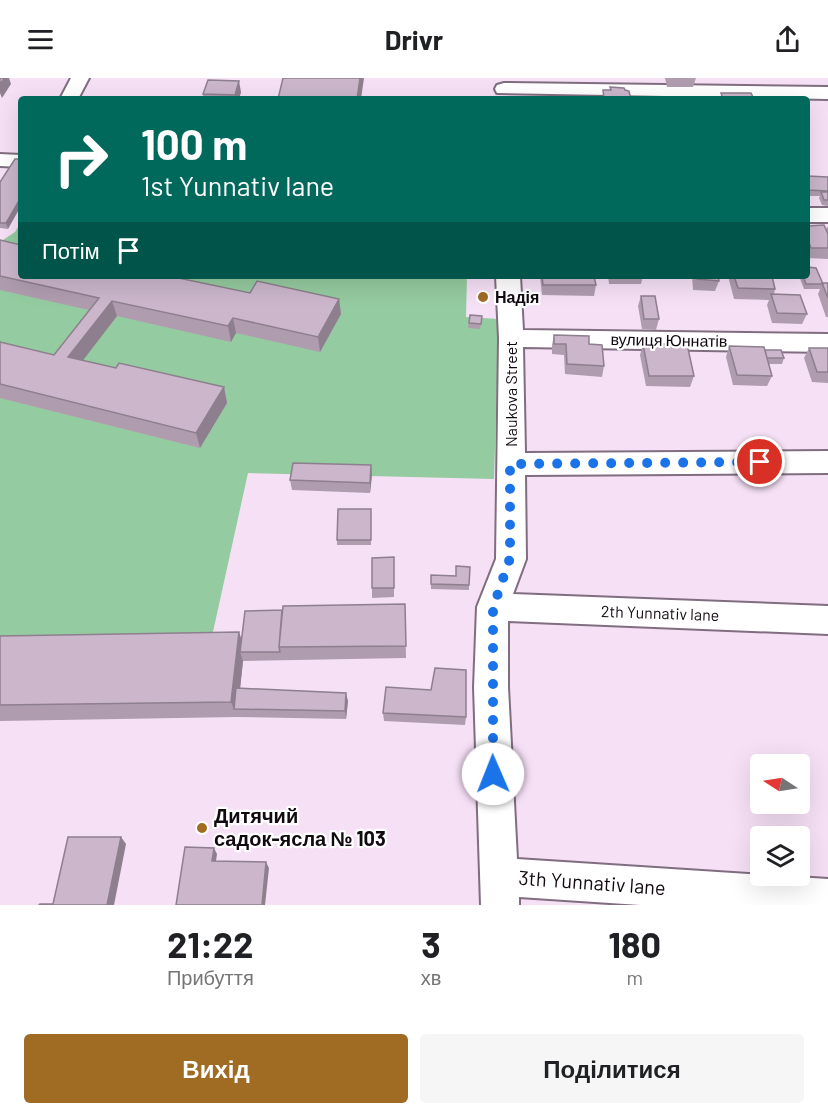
<!DOCTYPE html>
<html lang="uk">
<head>
<meta charset="utf-8">
<style>
	:root { --surface:#fff; --page:#f6f6f6; --text:#202124; --muted:#757577; --accent:#a06c24 }
	body { margin:0; font-family:Barlow,sans-serif; background:var(--page); color:var(--text); height:100vh; display:flex; flex-direction:column; font-size:22px; white-space:nowrap }
	* { box-sizing:border-box; margin:0 }
	p { font-size:20px; color:var(--muted) }
	.icon { flex:none; width:33px; height:33px; fill:none; stroke:currentColor; stroke-width:2; stroke-linecap:round; stroke-linejoin:round }
	.map { position:relative; height:827px; overflow:hidden }
	.panel { display:flex; flex-direction:column; background:var(--surface); flex:1 }
	.panel>* { flex:none }
	.guide { position:absolute; left:18px; top:18px; width:792px; height:183px; border-radius:6px; box-shadow:0 6px 24px #0002; background:#00695c; color:#fff; overflow:hidden }
	.needle { width:39px; rotate:282deg }
	.fabs { position:absolute; left:750px; top:676px; display:grid; gap:12px }
	.fabs a { display:grid; place-items:center; width:60px; height:60px; border-radius:6px; background:var(--surface); box-shadow:0 6px 24px #0002; font-size:30px }
	.pin { position:absolute; display:grid; place-items:center; width:51px; height:51px; color:#fff; margin:-26px; border:3px solid #fff; border-radius:50%; box-shadow:0 2px 6px #0007 }
	.me { position:absolute; width:66px; margin:-33px; rotate:359deg; stroke-linejoin:round; filter:drop-shadow(0 0 4px #0008) }
	.turn { display:flex; align-items:center; gap:21px; height:126px; padding:0 24px; font-size:27px }
	.turn .icon { width:78px; height:78px; stroke-width:2.5 }
	.turn b { display:block; font-size:42px; line-height:51px }
	.then { display:flex; align-items:center; height:57px; padding:0 24px; background:#0003; gap:12px; font-size:22px }
	.eta { display:flex; justify-content:space-evenly; align-items:center; height:102px; text-align:center }
	.eta b { font-size:36px; font-weight:700; line-height:42px }
	.primary-button { display:flex; gap:12px; margin-top:auto; padding:12px 24px }
	.primary-button a { flex:1; height:69px; border-radius:6px; background:var(--accent); color:#fff; font-size:24px; font-weight:700; line-height:69px; text-align:center }
	.primary-button a+a { background:var(--page); color:var(--text) }
	header { display:flex; justify-content:space-between; align-items:center; height:78px; padding:0 24px; background:var(--surface); font-size:27px; font-weight:700 }
	.map>svg:first-child { display:block }
	.green { fill:#95cba0 }
	.lines { fill:none; stroke-linecap:round; stroke-linejoin:round }
	.minor-casing { stroke:#806d80; stroke-width:4 }
	.minor { fill:#fff; fill-rule:evenodd }
	.wall { fill:#af9daf }
	.shaded-wall { fill:#8e7f8e }
	.building { fill:#cbb6cb; stroke:#8e7f8e; stroke-width:1.5 }
	.route { stroke:#1a73e8; stroke-width:10; stroke-dasharray:0 18 }
	.poi-dot { fill:#a06c24; stroke:#fff; stroke-width:2 }
	.labels { text-anchor:middle; stroke-width:4.5; stroke-linejoin:round; paint-order:stroke }
	.poi-label { font-size:16px; font-weight:bold; fill:#110a11; stroke:#fff; text-anchor:start }
	.street-label { font-size:16px; fill:#110a11; stroke:#fff }
	.near-poi-label { font-size:20px; font-weight:bold; fill:#110a11; stroke:#fff; text-anchor:start }
	.near-street-label { font-size:20px; fill:#110a11; stroke:#fff }
</style>
</head>
<body>
<header><svg class="icon" aria-label="menu" viewBox="0 0 24 24"><path d="M4 6h16M4 12h16M4 18h16"/></svg>Drivr<svg class="icon" aria-label="share" viewBox="0 0 24 24"><path d="M12 15V3M7 8l5-5 5 5M5 13v7h14v-7"/></svg></header>
<div class="map">
<svg width="828" height="827" viewBox="0 0 828 827">
	<rect width="100%" height="100%" fill="#f6e0f6"/>
	<path class="green" d="M21 144V198H467L466 239 499 241 494 401 248 395 209 572 0 575V164L15 154Z"/>
	<g class="lines">
		<g class="minor-casing">
			<path id="minor" d="M71 0H89L78 21H60Z
				M504 5 828 9V21L497 15 495 11 497 7Z
				M0 76 21 77V89L0 88Z
				M807 130H828V144H807Z
				M496 198H520L523 252 828 256V274L523 269 525 375 828 373V395L525 397 526 481 513 516 828 528V556L508 543V609L517 781 828 801V827H640L519 819V827H481L474 609 477 529 496 481 499 260Z"/>
		</g>
		<use href="#minor" class="minor"/>
	</g>
	<path class="wall" d="M665 0H696L693 9H667Z
		M241 14 239 21H203V16Z
		M807 98 828 99V128L822 127 819 120 820 118H807Z
		M0 104 8 151 0 150Z
		M807 148 826 151 828 148V181L807 180Z
		M0 162 250 215 339 221 341 236 320 274 236 255 231 264 117 238 83 282 116 290 224 309 227 325 200 370 0 320V264L54 277 89 232 0 212Z
		M540 198H594L596 207 594 218 542 217Z
		M608 198H643L641 206H609Z
		M692 198H718L719 203 715 213 693 212Z
		M728 198H772L775 211 774 216 807 236 802 246 772 245 767 227 769 222 734 221Z
		M799 198H807L822 205H828V239H826L818 216 820 211H804Z
		M641 218 659 241 656 252 642 251 638 228Z
		M470 237 482 238 480 251 468 250Z
		M554 257 589 266 604 288 602 299 565 296 564 277 552 276V267Z
		M643 266 694 298 690 309 646 308 640 277Z
		M729 268 765 272 784 280 782 286H769L772 298 767 308 733 307 726 279Z
		M809 270H828V305L812 304 804 280Z
		M371 387 372 397 370 415 292 412 290 402Z
		M371 431V467H337V462Z
		M394 479V519L372 520V510Z
		M431 497 469 507V512L431 511Z
		M405 526 406 580 243 583 240 610 348 623 346 641 237 639 0 643V558L239 554 242 562 282 532Z
		M383 635 466 639 465 647 384 643Z"/>
	<path class="shaded-wall" d="M4 0H9L11 6 2 20 0 15V7Z
		M360 0H364L361 21H357Z
		M239 3 241 14 239 21H236L235 17Z
		M21 119V128L8 151 6 145Z
		M339 221 341 236 320 274 318 259Z
		M112 223 117 238 74 294 68 279Z
		M233 240 236 255 231 264 228 248Z
		M224 309 227 325 200 370 196 355Z
		M371 387 372 397 370 415V405Z
		M239 554 244 571 240 574 243 583 238 631H234L231 624Z
		M346 615 348 623 346 641 345 633Z
		M121 759 126 766 114 827H107Z
		M214 770 217 776 215 790 212 783Z
		M266 784 269 790 265 827H262Z"/>
	<path class="building" d="M0 0H4L0 7Z
		M283 0H360L357 21H278Z
		M208 2 239 3 235 17 203 16Z
		M610 9 624 10 625 12 629 13 631 21H604L603 12H611Z
		M721 15H751L754 21H723Z
		M15 81H21V119L6 145H0V104Z
		M807 98 828 99V113L807 112Z
		M821 114H828V122H824Z
		M824 147 828 156V170H811L807 159V148Z
		M0 162 21 167V198H169L250 215 257 203 339 221 318 259 233 240 228 248 112 223 68 279 116 290 119 285 224 309 196 355 0 306V264L54 277 99 220 0 198Z
		M807 189 816 190 823 206H806L803 198H807Z
		M542 198H594L596 207H543Z
		M696 198H718L719 203 697 201Z
		M734 198H772L775 211 738 210Z
		M822 205H828V220Z
		M771 216 800 217 807 236 777 235Z
		M641 218H655L659 241H644Z
		M470 237 482 238 481 246 469 245Z
		M554 257 589 258V266L602 267 604 288 567 286 566 266H554Z
		M643 266H687L694 298H649Z
		M729 268 764 269 772 298 737 297Z
		M809 270H828V294H817Z
		M765 272H781L784 280H767Z
		M293 385 371 387 370 405 290 402Z
		M338 431H371V462H337Z
		M394 479V510H372V480Z
		M456 488 470 489 469 507 431 506V497L456 498Z
		M405 526 406 568 279 569 283 528Z
		M282 532 279 569 280 574H240L245 533Z
		M239 554 231 624 0 627V558Z
		M435 590 466 592V639L383 635 386 609 431 612Z
		M236 610 346 615 345 633 234 631Z
		M68 759H121L107 827H39L40 826H53Z
		M185 769 214 770 212 783 266 784 262 827H176Z"/>
	<g class="lines">
		<path class="route" d="M493 696V530L510 480V386L760 384"/>
	</g>
	<g class="poi-dot">
		<circle cx="483" cy="219" r="6"/>
		<circle cx="202" cy="750" r="6"/>
	</g>
	<g class="labels">
		<g class="poi-label">
			<text x="495" y="225">Надія</text>
		</g>
		<g class="street-label">
			<text transform="translate(669 262) rotate(1)" y="6">вулиця Юннатів</text>
			<text transform="translate(511 316) rotate(-90)" y="6">Naukova Street</text>
			<text transform="translate(660 535) rotate(2)" y="6">2th Yunnativ lane</text>
		</g>
		<g class="near-poi-label">
			<text x="214" y="745">Дитячий<tspan x="214" dy="23">садок-ясла № 103</tspan></text>
		</g>
		<g class="near-street-label">
			<text transform="translate(592 805) rotate(4)" y="7">3th Yunnativ lane</text>
		</g>
	</g>
</svg>
<div class="fabs">
<a><svg class="needle" viewBox="-14 -14 28 28"><path d="M0-13l5 13h-10z" fill="#e53935"/><path d="M0 13l5-13h-10z" fill="#757577"/></svg></a>
<a><svg class="icon" aria-label="layers" viewBox="0 0 24 24"><path d="M12 4l9 5-9 5-9-5zM3 14l9 5 9-5"/></svg></a>
</div>
<div class="pin" style="left:760px;top:384px;background:#d93025"><svg class="icon" aria-label="arrive" viewBox="0 0 24 24"><path d="M6 21V4h12l-3 4 3 4H6"/></svg></div>
<svg class="me" style="left:493px;top:696px" viewBox="-20 -20 40 40"><circle r="19" fill="#fff"/><path d="M0-13L10 11 0 6-10 11z" fill="#1a73e8"/></svg>
<div class="guide">
<div class="turn"><svg class="icon" aria-label="right" viewBox="0 0 24 24"><path d="M7 20v-9h11M14 6l5 5-5 5"/></svg><div><b>100 m</b>1st Yunnativ lane</div></div>
<div class="then">Потім<svg class="icon" aria-label="arrive" viewBox="0 0 24 24"><path d="M6 21V4h12l-3 4 3 4H6"/></svg></div>
</div>
</div>
<section class="panel">
<div class="eta">
<div><b>21:22</b><p>Прибуття</p></div>
<div><b>3</b><p>хв</p></div>
<div><b>180</b><p>m</p></div>
</div>
<div class="primary-button"><a>Вихід</a><a>Поділитися</a></div>
</section>
</body>
</html>
